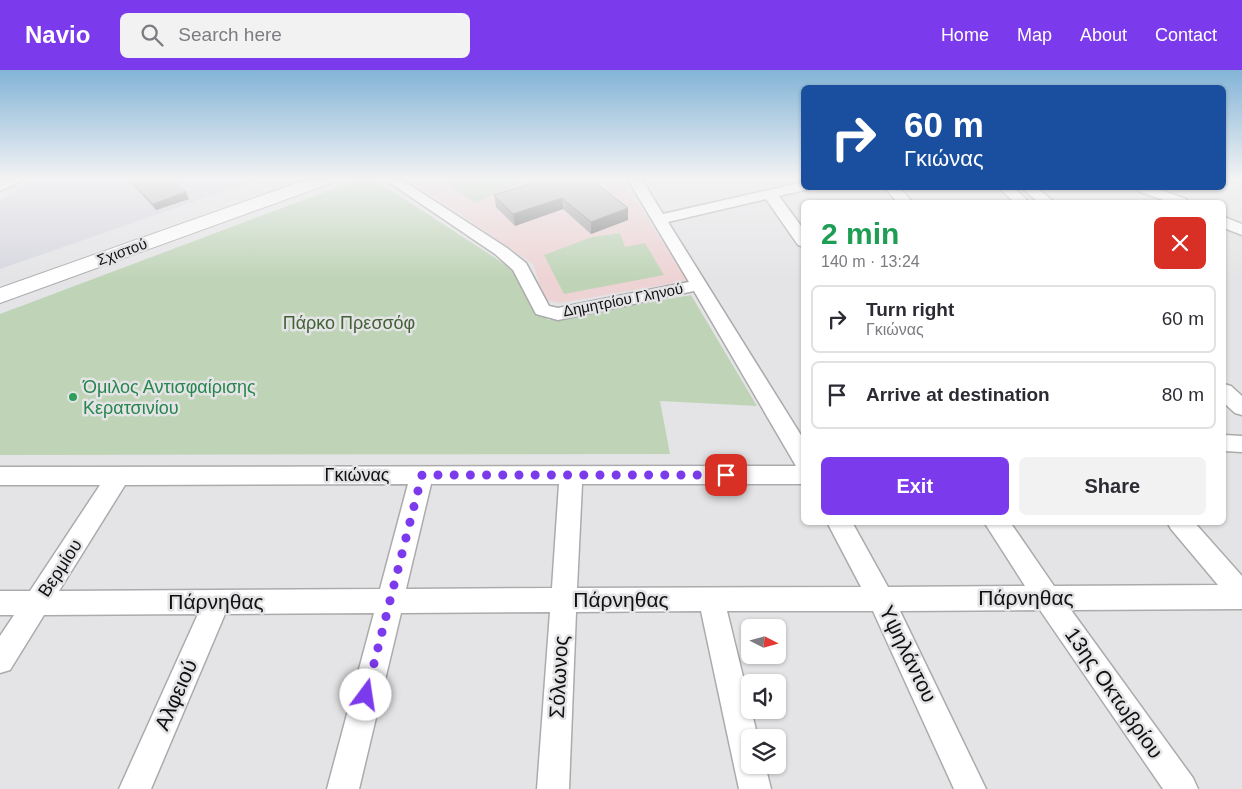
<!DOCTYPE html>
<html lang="en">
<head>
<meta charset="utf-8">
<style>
	:root { --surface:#fff; --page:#f2f2f3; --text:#2b2b33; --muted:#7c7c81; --line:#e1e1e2; --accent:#7c3aed }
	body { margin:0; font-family:Helvetica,sans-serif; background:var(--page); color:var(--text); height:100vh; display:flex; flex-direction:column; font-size:19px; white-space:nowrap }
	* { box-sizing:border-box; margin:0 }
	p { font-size:16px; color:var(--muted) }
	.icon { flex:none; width:28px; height:28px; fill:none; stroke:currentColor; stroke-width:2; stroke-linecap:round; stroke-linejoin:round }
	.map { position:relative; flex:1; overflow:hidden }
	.sheet { position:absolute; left:801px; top:130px; width:425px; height:325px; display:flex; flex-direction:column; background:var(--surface); border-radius:8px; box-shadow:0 1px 4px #0004 }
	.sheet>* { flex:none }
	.banner { position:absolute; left:801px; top:15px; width:425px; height:105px; border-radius:8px; box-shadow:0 1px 4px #0004; background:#1a4fa0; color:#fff; overflow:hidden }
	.needle { width:32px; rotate:96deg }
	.tools { position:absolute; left:741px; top:549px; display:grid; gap:10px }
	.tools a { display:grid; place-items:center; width:45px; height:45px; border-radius:8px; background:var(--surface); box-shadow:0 1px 4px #0004; font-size:25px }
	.pin { position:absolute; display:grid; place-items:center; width:42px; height:42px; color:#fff; margin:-21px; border-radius:10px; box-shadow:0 2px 8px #0006 }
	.me { position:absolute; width:55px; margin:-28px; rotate:14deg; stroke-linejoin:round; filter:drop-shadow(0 0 4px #0008) }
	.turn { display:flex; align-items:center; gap:18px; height:105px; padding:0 20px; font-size:22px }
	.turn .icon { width:65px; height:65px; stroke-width:2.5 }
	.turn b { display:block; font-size:35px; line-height:42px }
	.round { display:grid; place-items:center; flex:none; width:52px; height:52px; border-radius:8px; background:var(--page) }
	.headline { display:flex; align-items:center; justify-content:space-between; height:85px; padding:0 20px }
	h1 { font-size:30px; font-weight:700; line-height:38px; color:#1e9e55 }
	.button { display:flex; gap:10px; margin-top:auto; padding:10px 20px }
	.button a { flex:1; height:58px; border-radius:8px; background:var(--accent); color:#fff; font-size:20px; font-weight:700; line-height:58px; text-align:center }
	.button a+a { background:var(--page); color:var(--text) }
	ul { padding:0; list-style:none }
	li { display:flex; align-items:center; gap:15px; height:68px; margin:0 10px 8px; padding:0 10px; border:2px solid var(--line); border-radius:8px }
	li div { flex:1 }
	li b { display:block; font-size:19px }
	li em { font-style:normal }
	header { display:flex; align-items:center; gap:30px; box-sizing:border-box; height:70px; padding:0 25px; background:var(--accent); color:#fff }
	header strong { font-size:24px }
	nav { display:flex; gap:28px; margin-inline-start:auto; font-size:18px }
	.search { width:350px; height:45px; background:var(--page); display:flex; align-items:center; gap:12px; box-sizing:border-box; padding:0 18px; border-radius:8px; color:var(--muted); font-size:19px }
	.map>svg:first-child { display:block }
	.built { fill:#d6d6df }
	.education { fill:#eed3d4 }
	.green { fill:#bfd4b7 }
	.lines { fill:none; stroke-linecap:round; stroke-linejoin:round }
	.street-casing { stroke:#ababad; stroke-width:3 }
	.primary-casing { stroke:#ababad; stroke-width:2 }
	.street { fill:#fff; fill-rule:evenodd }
	.primary { fill:#fff; fill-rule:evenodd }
	.wall { fill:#a3a1a2 }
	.shaded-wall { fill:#848384 }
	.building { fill:#bdbbbc; stroke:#848384 }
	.route { stroke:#7c3aed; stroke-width:9; stroke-dasharray:0 16.2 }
	.leisure-dot { fill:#2e9e5b; stroke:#e4e4e6; stroke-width:2 }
	.labels { text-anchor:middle; stroke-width:5; stroke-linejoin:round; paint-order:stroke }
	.far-street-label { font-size:15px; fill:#111112; stroke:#e4e4e6 }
	.park-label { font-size:18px; fill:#426236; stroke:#e4e4e6 }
	.leisure-label { font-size:18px; fill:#27864d; stroke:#e4e4e6; text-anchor:start }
	.street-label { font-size:18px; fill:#111112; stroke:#e4e4e6 }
	.near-street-label { font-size:21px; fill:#111112; stroke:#e4e4e6 }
</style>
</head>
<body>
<header>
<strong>Navio</strong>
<div class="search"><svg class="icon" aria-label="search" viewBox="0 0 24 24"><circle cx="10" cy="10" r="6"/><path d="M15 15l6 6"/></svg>Search here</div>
<nav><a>Home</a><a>Map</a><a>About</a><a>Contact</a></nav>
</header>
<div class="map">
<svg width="1242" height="719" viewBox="0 0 1242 719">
	<rect width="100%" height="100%" fill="#e4e4e6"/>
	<path class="built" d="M39 108H262L0 199V130Z"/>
	<path class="education" d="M407 108H622L687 211 559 233 545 230 533 194Z"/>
	<path class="green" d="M362 108H372L509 197 548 250 691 225 757 336 660 331 670 384 0 385V244Z
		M470 108H523L527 110 475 133 450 116Z
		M620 163 625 177 645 173 664 205 564 224 544 185 592 167Z"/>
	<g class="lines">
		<g class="street-casing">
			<path id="street" d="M6 108H23L21 111 0 121V111Z
				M383 108H399L507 178 526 193 549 236 558 238 689 212 627 108H641L663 144 804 112V118H810L809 119 779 126 804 160V177L798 175 766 129 668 152 804 370V414H582L577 518 861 517 827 452H852L888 517 1025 516 984 452H1010L1054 516 1218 515 1171 459 1167 452H1194L1242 506V539L1071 540 1193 708 1198 719H1163L1040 540 900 541 986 719H954L873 541H727L758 668H750V695H765L771 719H739L701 541 576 542 569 719H537L550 542 401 543 359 719H327L374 543 225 544 151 719H119L198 544 44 545 10 600 0 603V566L14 545H0V521H30L100 415H0V397L796 396 694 221 558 250 536 244 513 200 495 184ZM408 414 380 519 59 521 125 415ZM431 414H559L552 518 406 519Z
				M885 118H900L912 132H897Z
				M999 118H1014L1029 132H1014Z
				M1022 118H1037L1054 132H1038Z
				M1136 118H1155L1186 129 1188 132H1169L1138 121Z
				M1224 147 1242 154V165L1224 158Z
				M1224 314 1231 316 1242 326V345L1235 343 1224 333Z
				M1224 365 1242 366V382L1224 381Z"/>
		</g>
		<g class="primary-casing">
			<path id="primary" d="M311 108H337L334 112 0 233V218Z"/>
		</g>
		<use href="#street" class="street"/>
		<use href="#primary" class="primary"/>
	</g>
	<path class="wall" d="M127 108H170L189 129 156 140 129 111Z
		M549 108 628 150 591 164 563 139 515 156 496 137 494 125Z"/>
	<path class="shaded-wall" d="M186 122 189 129 156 140 153 134Z
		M562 128 563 139 515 156 513 144Z
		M628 138V150L591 164V152Z"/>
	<path class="building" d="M128 108H170L186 122 153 134Z
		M549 108H589L628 138 591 152 562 128 513 144 494 125Z"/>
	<linearGradient id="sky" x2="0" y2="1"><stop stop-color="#83b4d7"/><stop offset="0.52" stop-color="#f3f3f4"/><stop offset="1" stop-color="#f3f3f4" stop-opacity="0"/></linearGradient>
	<rect width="1242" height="209" fill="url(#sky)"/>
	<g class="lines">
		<path class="route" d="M366 625 422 405H726"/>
	</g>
	<circle class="leisure-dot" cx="73" cy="327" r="5"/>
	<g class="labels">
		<g class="far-street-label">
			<text transform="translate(122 182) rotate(-20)" y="5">Σχιστού</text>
			<text transform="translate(623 230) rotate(-11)" y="5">Δημητρίου Γληνού</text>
		</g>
		<g class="park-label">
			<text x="349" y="259">Πάρκο Πρεσσόφ</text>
		</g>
		<g class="leisure-label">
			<text x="83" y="323">Όμιλος Αντισφαίρισης<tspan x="83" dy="21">Κερατσινίου</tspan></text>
		</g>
		<g class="street-label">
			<text x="357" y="411">Γκιώνας</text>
			<text transform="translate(60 498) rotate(-57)" y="6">Βερμίου</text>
		</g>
		<g class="near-street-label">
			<text x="1026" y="535">Πάρνηθας</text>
			<text x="621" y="537">Πάρνηθας</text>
			<text x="216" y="539">Πάρνηθας</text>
			<text transform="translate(908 584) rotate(64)" y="7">Υψηλάντου</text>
			<text transform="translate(559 607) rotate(-87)" y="7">Σόλωνος</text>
			<text transform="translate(1114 623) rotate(55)" y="7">13ης Οκτωβρίου</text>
			<text transform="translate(176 625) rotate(-66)" y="7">Αλφειού</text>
		</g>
	</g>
</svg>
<div class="tools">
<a><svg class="needle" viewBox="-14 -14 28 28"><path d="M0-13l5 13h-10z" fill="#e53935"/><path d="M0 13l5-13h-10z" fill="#7c7c81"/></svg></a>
<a><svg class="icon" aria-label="sound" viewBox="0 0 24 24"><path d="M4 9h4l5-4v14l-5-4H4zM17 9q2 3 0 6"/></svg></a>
<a><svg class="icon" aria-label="layers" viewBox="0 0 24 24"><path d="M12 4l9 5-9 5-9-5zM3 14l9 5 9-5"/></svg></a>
</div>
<div class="pin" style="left:726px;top:405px;background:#d93025"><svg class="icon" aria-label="arrive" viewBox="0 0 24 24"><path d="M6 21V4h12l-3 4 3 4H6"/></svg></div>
<svg class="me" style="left:366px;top:625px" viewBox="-20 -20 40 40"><circle r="19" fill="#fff"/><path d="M0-13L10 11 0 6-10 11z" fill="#7c3aed"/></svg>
<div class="banner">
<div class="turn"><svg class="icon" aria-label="right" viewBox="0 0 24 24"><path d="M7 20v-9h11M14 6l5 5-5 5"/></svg><div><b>60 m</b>Γκιώνας</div></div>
</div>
<section class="sheet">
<div class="headline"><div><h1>2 min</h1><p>140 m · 13:24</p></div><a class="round" style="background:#d93025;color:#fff"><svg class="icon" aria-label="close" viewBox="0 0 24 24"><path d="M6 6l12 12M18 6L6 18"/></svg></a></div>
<ul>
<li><svg class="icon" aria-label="right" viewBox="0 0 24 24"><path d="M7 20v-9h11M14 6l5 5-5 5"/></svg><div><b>Turn right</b><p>Γκιώνας</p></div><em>60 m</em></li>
<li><svg class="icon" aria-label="arrive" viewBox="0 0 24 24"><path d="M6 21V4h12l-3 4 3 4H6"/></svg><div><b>Arrive at destination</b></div><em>80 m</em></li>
</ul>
<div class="button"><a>Exit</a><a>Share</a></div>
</section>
</div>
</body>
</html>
